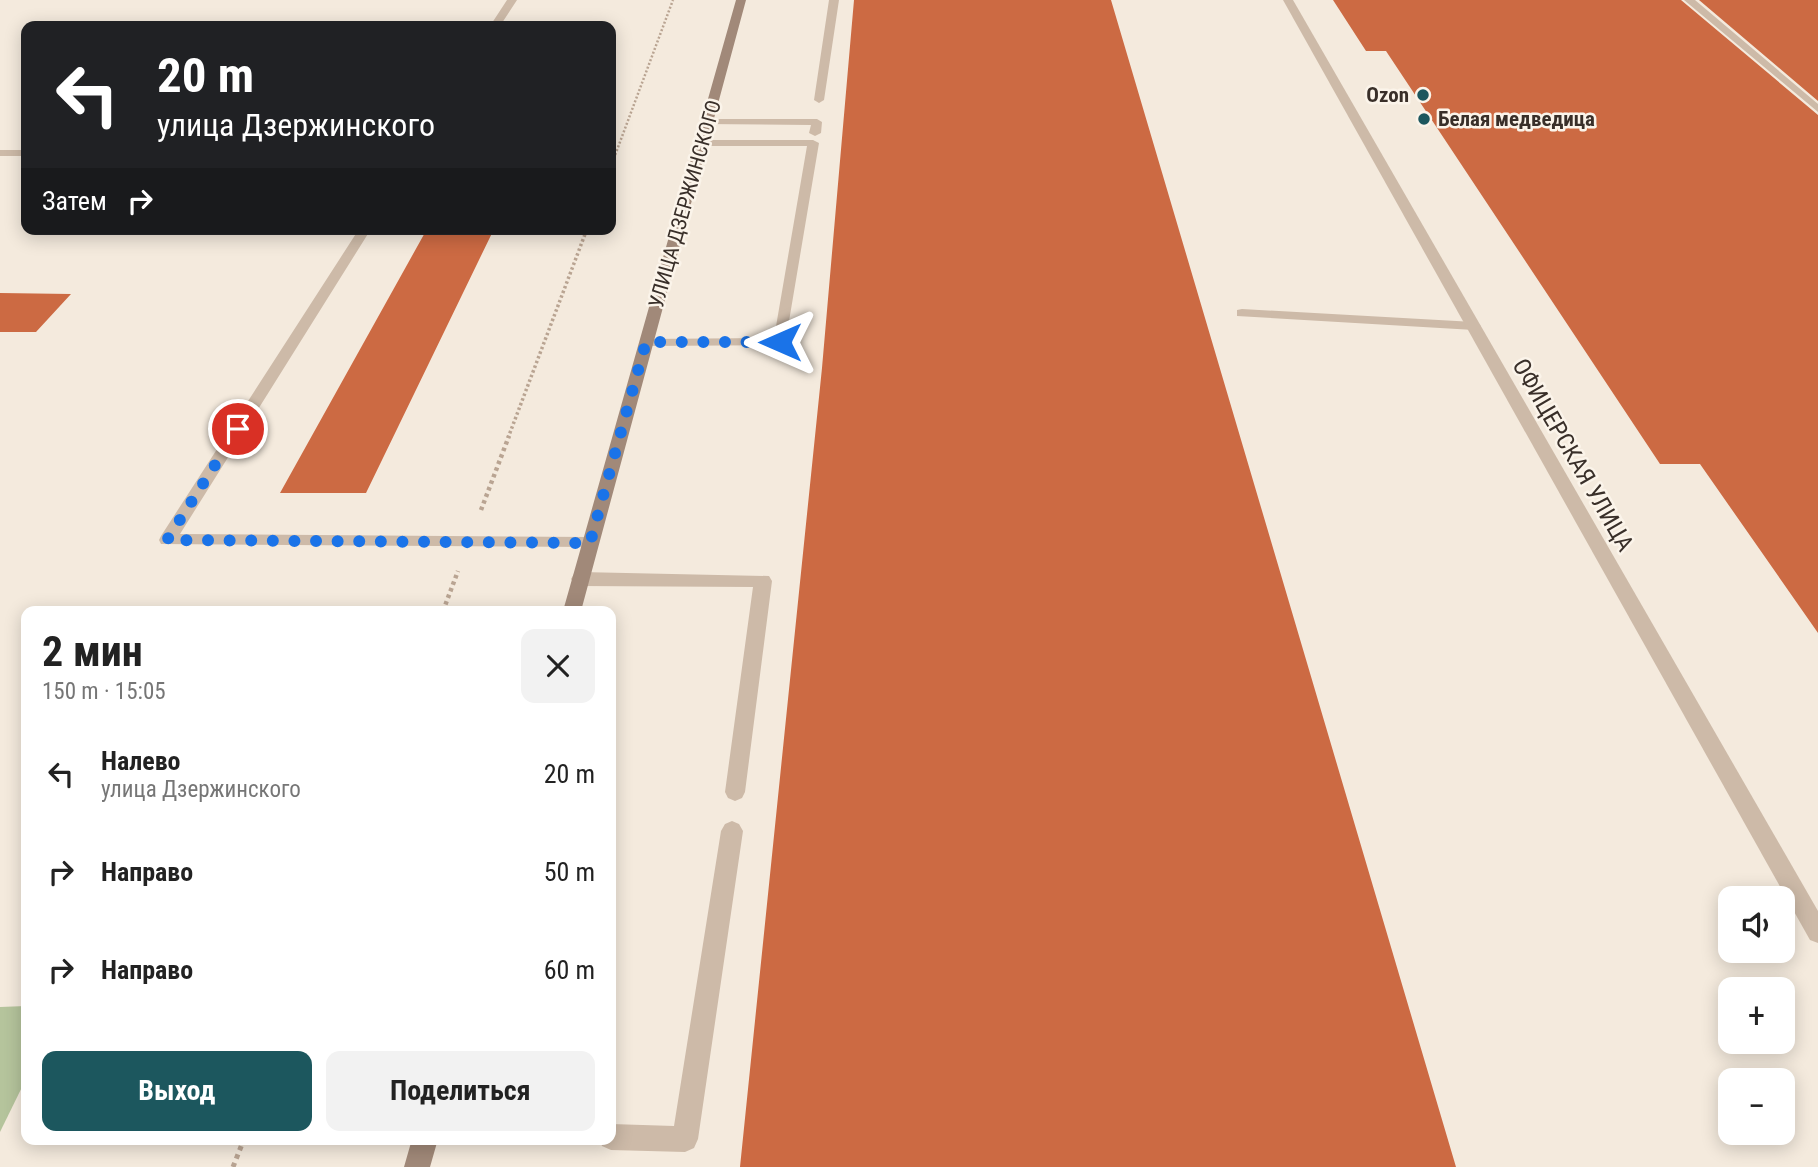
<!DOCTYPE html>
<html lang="ru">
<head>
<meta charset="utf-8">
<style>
	:root { --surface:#fff; --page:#f2f2f2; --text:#222; --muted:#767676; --accent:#1c575e }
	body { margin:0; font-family:"Roboto Condensed",sans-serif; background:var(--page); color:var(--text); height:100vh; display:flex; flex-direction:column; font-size:26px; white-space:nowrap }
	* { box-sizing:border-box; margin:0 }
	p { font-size:23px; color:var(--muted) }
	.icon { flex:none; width:38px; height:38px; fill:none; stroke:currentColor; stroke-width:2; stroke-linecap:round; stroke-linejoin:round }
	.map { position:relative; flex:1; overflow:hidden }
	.drawer { position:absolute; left:21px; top:606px; width:595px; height:539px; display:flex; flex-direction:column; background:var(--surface); border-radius:14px; box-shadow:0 4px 18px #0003 }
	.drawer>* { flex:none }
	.top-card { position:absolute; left:21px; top:21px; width:595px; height:214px; border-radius:14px; box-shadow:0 4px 18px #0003; background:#202124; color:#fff; overflow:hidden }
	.fabs { position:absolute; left:1718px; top:886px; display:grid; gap:14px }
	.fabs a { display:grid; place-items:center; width:77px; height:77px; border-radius:14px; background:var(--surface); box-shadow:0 4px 18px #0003; font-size:35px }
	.pin { position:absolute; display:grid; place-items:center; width:60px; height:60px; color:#fff; margin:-30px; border:4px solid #fff; border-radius:50%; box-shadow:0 2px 7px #0007 }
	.me { position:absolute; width:77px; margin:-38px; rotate:270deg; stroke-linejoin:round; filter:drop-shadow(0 0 5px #0008) }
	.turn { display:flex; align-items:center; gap:24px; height:147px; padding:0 21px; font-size:32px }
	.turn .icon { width:91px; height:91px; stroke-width:2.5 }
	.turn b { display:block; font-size:49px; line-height:60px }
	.then { display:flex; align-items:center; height:66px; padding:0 21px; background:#0003; gap:14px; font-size:26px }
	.round { display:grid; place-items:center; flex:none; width:74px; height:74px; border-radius:14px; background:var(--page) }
	.head { display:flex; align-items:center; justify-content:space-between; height:119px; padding:0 21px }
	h1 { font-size:42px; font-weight:700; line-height:52px }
	.primary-button { display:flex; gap:14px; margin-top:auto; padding:14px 21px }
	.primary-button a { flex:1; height:80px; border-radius:14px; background:var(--accent); color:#fff; font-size:28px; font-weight:700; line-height:80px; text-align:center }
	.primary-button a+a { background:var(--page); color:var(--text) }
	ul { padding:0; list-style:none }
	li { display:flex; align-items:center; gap:21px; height:98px; padding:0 21px }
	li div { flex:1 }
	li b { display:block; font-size:26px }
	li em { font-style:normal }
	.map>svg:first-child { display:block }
	.green { fill:#b5c49c }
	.building { fill:#cc6a43 }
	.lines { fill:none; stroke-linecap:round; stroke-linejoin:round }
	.path-far3 { stroke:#b9a492; stroke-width:2.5; stroke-dasharray:2 2; stroke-linecap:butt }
	.path-far2 { stroke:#b9a492; stroke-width:3.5; stroke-dasharray:2.5 2.5; stroke-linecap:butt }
	.path-far1 { stroke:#b9a492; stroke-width:4.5; stroke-dasharray:3.5 3.5; stroke-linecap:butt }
	.path { stroke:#b9a492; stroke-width:5; stroke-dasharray:4.5 4.5; stroke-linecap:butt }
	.lane { fill:#cdbaa8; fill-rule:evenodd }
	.street { fill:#cdbaa8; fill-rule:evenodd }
	.secondary { fill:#a18979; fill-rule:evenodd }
	.route { stroke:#1a73e8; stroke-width:12; stroke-dasharray:0 21.6 }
	.poi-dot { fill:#1c575e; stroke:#fbf4ea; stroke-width:2.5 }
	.labels { text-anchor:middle; stroke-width:5; stroke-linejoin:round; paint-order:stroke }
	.far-poi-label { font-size:21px; font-weight:bold; fill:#392f29; stroke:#fbf4ea; text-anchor:end }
	.far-street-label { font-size:21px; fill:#392f29; stroke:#fbf4ea }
	.street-label { font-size:24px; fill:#392f29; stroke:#fbf4ea }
</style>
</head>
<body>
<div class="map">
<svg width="1818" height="1167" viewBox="0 0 1818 1167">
	<rect width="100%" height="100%" fill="#f4eadd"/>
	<path class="green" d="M26 1006V1079L0 1132V1007Z"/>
	<path class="building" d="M854 0H1111L1456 1167H740L822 368Z
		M1333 0H1681L1818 115V633L1700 464H1660L1386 51H1366Z
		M1699 0H1818V101Z
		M427 229H494L366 493H280Z
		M0 293 71 294 36 332H0Z"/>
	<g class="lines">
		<path class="path-far3" d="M611 166 673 0"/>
		<path class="path-far2" d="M508 438 587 229"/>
		<path class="path-far1" d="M481 510 509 436
			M443 611 458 571"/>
		<path class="path" d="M233 1167 244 1139"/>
		<path class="lane" d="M507 0H517L500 26H490Z
			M829 0H839L824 100 819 103 814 100Z
			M1684 0H1695L1818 104V112Z
			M707 119H817L822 122 821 133 815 136 809 133 811 125 703 124V120Z
			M813 140 819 143 785 345 641 346V340L646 339 774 338 807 146H702L696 143 702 140Z
			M0 150H26V156H0Z
			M359 229H371L180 534 590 537 598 543 596 547 161 544 159 540 161 536Z
			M1242 309 1474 322 1481 326 1474 330 1237 316V310Z
			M580 572 769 576 772 581 745 792 742 798 735 801 728 798 725 792 753 587 580 586 574 584 571 579 574 574Z
			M732 821 739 824 743 831 698 1139 694 1148 685 1152 611 1150 602 1146 599 1139H611V1124L674 1126 721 831 725 824Z"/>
		<path class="street" d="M1283 0H1293L1818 911V943L1810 940Z"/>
		<path class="secondary" d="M736 0H746L581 611H563Z
			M412 1139H438L430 1167H404Z"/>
	</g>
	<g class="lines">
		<path class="route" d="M238 429 167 540 590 543 646 342H780"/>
	</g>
	<g class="poi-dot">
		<circle cx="1423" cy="95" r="7"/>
		<circle cx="1424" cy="119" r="7"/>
	</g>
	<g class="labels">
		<g class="far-poi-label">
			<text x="1409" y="102">Ozon</text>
			<text x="1438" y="126" text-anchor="start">Белая медведица</text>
		</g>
		<g class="far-street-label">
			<text transform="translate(685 204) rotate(-74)" y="7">УЛИЦА ДЗЕРЖИНСКОГО</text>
		</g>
		<g class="street-label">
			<text transform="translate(1573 455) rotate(60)" y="8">ОФИЦЕРСКАЯ УЛИЦА</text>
		</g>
	</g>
</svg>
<div class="fabs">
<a><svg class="icon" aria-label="sound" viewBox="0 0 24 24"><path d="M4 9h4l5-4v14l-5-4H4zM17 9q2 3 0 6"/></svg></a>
<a>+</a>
<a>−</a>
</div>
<div class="pin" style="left:238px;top:429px;background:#d93025"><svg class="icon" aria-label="arrive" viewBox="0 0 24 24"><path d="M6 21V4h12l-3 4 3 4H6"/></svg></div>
<svg class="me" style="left:780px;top:342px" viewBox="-20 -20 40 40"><path d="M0-17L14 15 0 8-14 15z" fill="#1a73e8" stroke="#fff" stroke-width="4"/></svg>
<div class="top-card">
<div class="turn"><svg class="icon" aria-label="left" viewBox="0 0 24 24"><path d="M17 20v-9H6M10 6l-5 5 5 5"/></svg><div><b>20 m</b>улица Дзержинского</div></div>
<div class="then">Затем<svg class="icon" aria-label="right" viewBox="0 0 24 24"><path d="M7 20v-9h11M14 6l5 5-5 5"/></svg></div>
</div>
<section class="drawer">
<div class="head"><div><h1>2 мин</h1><p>150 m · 15:05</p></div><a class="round"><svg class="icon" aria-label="close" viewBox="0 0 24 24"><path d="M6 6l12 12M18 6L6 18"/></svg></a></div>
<ul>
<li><svg class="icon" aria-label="left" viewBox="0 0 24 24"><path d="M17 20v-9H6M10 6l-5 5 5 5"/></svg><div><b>Налево</b><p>улица Дзержинского</p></div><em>20 m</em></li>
<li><svg class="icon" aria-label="right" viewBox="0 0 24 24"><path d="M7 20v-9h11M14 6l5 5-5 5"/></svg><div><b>Направо</b></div><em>50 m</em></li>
<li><svg class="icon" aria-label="right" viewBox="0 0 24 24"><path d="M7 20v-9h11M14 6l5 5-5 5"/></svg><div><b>Направо</b></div><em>60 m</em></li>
</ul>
<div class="primary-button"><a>Выход</a><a>Поделиться</a></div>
</section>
</div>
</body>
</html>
